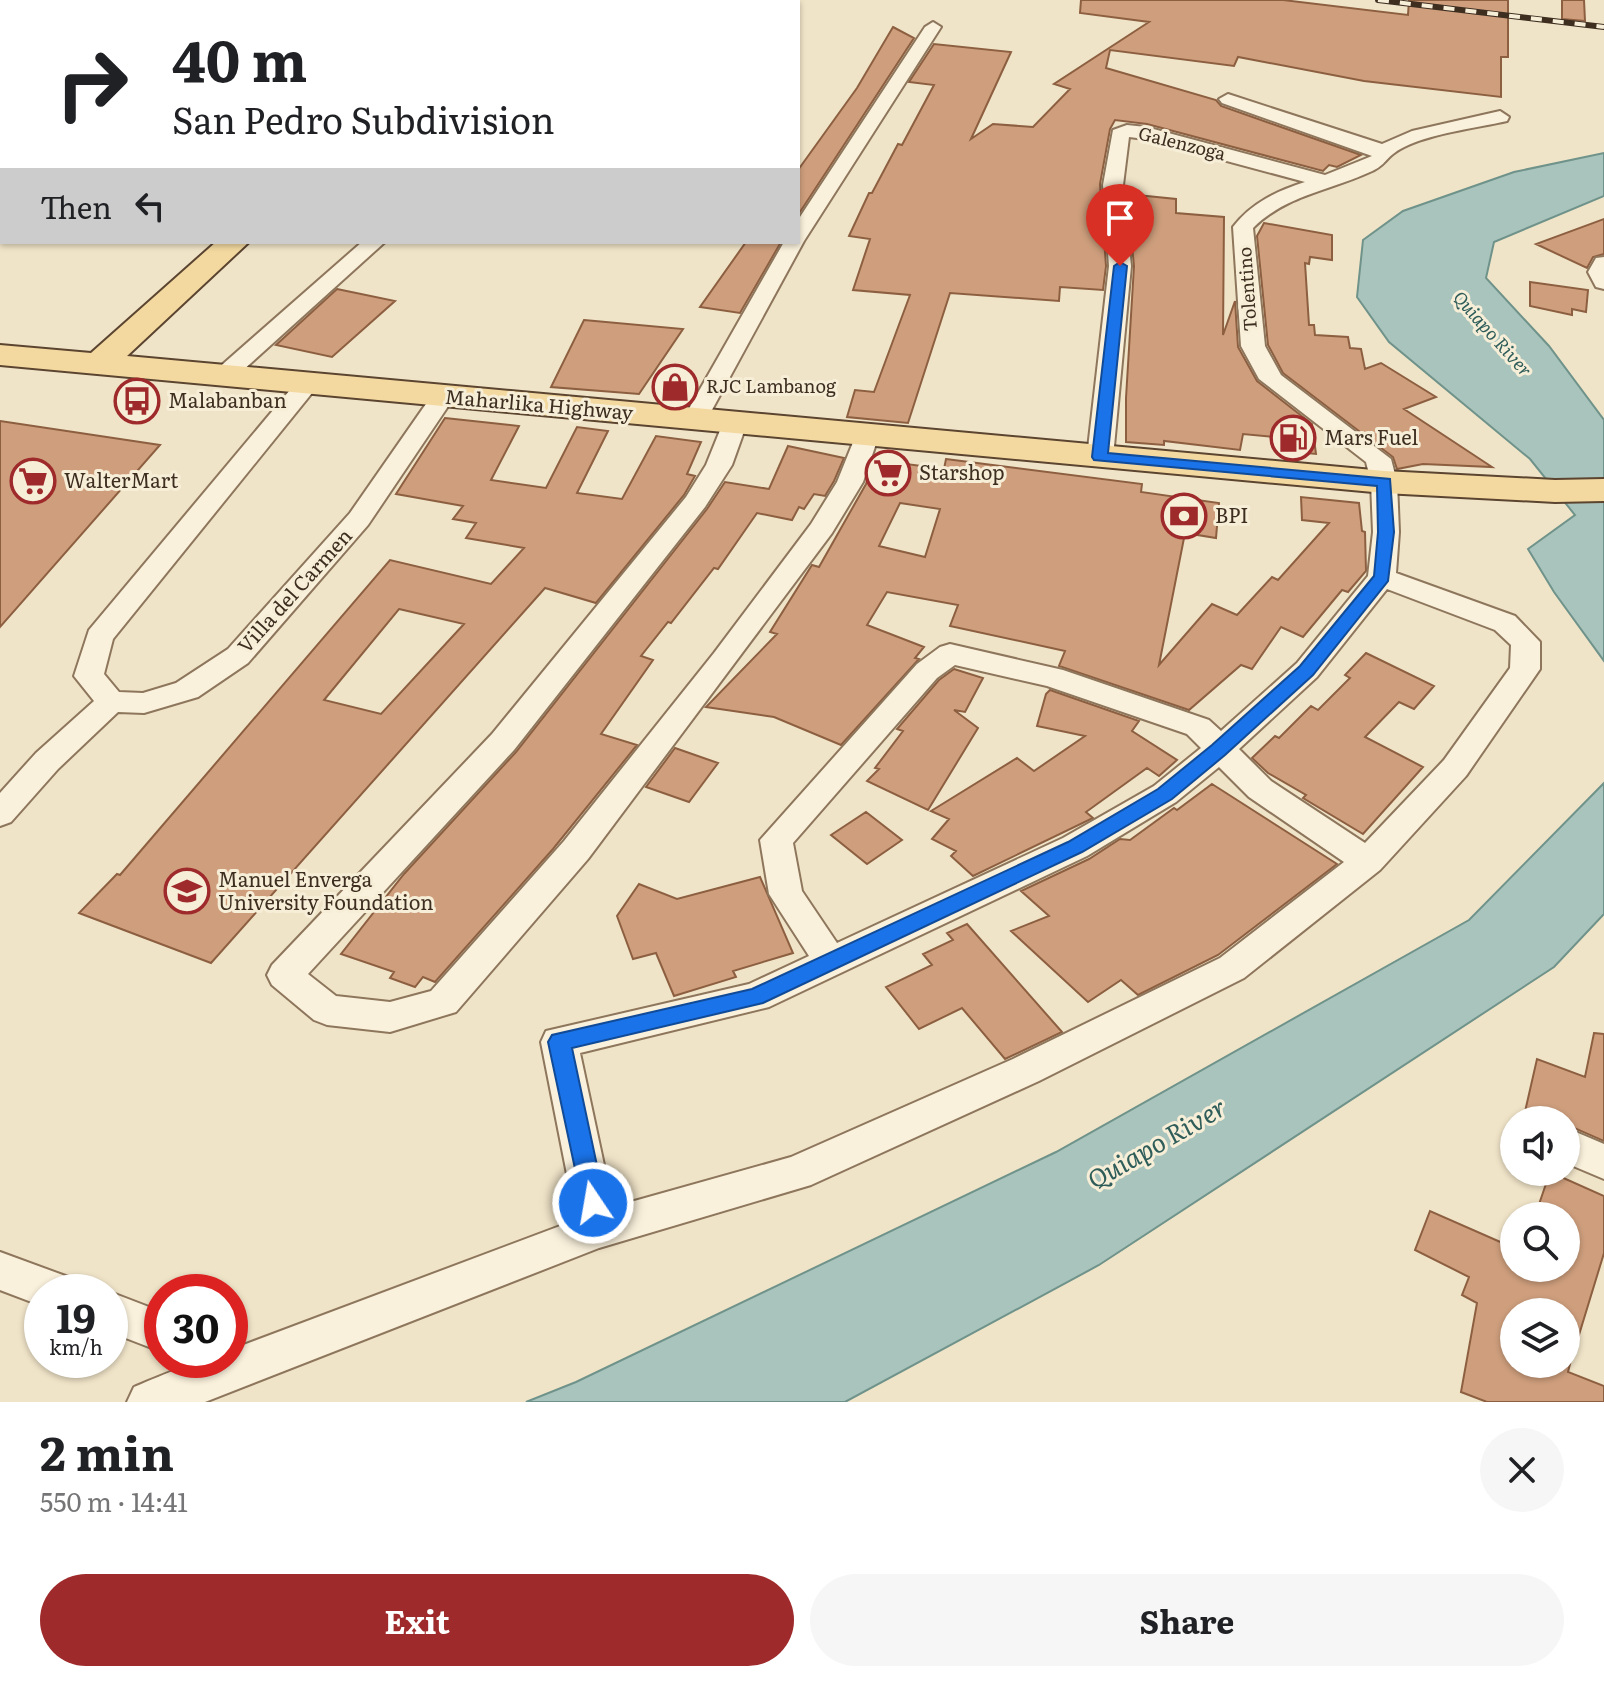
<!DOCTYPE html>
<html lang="en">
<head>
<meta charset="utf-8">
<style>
	:root { --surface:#fff; --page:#f6f6f6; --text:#202124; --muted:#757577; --accent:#9e2a2b }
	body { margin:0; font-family:Literata,serif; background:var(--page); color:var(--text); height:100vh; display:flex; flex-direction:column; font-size:30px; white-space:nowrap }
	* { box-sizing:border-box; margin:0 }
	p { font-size:26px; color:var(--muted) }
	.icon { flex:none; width:44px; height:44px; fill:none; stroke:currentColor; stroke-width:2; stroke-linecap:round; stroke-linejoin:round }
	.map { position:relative; height:1402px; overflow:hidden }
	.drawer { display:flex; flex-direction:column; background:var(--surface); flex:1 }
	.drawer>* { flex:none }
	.guide { position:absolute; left:0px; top:0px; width:800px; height:244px; box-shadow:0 2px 6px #0004; background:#fff; color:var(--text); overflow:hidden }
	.controls { position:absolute; left:1500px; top:1106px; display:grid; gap:16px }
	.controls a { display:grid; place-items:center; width:80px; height:80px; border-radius:50%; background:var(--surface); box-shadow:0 2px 6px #0004; font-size:40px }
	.speed { position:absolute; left:24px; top:1274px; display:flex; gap:16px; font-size:40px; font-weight:700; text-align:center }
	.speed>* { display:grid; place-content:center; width:104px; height:104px; border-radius:50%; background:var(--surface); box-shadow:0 2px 6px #0004; line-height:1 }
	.speed small { font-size:20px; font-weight:400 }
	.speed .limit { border:12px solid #d22; background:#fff; color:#111 }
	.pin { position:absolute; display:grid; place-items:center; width:68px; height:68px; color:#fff; margin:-82px -34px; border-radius:50% 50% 50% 0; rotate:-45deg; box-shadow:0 0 8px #0007 }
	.pin .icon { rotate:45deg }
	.me { position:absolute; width:88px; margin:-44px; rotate:348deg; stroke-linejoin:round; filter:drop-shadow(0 0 6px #0008) }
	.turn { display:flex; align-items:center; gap:28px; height:168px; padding:0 40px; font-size:36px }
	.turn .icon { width:104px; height:104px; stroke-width:2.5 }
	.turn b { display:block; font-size:56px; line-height:68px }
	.then { display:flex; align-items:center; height:76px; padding:0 40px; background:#0003; gap:16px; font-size:30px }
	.round { display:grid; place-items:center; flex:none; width:84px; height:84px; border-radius:42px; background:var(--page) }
	.summary { display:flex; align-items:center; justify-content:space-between; height:136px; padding:0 40px }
	h1 { font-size:48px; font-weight:700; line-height:60px }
	.button { display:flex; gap:16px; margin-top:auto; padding:16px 40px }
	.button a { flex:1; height:92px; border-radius:48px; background:var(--accent); color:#fff; font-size:32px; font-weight:700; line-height:92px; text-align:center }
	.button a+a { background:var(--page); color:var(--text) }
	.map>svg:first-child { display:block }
	.water { fill:#a9c4bc; stroke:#6f938a; stroke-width:2 }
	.building { fill:#cf9f7d; stroke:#8d5f41; stroke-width:2; fill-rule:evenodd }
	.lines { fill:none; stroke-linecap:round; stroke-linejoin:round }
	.street-casing { stroke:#8d765c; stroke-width:4 }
	.primary-casing { stroke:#5b4430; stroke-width:4 }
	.street { fill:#faf1dc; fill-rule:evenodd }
	.primary { fill:#f3d9a0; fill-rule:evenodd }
	.rail-casing { stroke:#3d2e20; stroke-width:6 }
	.rail { stroke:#f7eed8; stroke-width:4; stroke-dasharray:11; stroke-linecap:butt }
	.route { fill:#1a73e8; stroke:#114b97; stroke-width:2 }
	.labels { text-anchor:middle; stroke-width:6; stroke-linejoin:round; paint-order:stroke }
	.far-street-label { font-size:18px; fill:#3d2e20; stroke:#f7eed8 }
	.far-water-label { font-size:18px; font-style:italic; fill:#2f5d5a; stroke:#f7eed8 }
	.far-poi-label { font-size:18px; fill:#3d2e20; stroke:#f7eed8; text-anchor:start }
	.poi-label { font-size:20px; fill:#3d2e20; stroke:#f7eed8; text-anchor:start }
	.street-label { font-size:20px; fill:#3d2e20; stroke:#f7eed8 }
	.near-water-label { font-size:26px; font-style:italic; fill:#2f5d5a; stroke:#f7eed8 }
</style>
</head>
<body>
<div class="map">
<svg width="1604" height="1402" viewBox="0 0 1604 1402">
	<rect width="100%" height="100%" fill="#f0e4c8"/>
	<path class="water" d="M1604 153V196L1494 242 1486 278 1549 346 1604 420V661L1554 592 1528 549 1575 515 1530 459 1389 342 1357 297 1363 240 1403 211 1514 172Z
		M1604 783V914L1554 967 1099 1265 845 1402H526L576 1382 1056 1152 1469 920Z"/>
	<path class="building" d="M1081 0H1283L1408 15 1409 0H1508V57H1501V97L1364 81 1238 57 1234 66 1110 50 1106 68 1216 100 1221 106 1361 155 1337 167 1329 165 1323 171 1147 124 1115 120 1110 129 1100 184 1106 266 1103 290 1060 287 1059 301 950 293 908 423 847 417 855 390 874 392 910 295 853 290 870 239 849 236 869 193H872L898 144 902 145 934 85 909 82 934 44 1011 52 971 139 993 124 1033 127 1070 89 1054 84 1149 22 1080 13Z
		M1562 0H1584L1585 21 1562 19Z
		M893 27 914 38 798 215V170L857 88Z
		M1127 194 1176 199V213L1224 217 1223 335 1235 301 1238 347 1257 381 1312 424 1316 454 1285 451 1284 438 1243 434 1240 450 1164 441V445L1126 442V398L1134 266Z
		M1604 219V254L1593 257 1587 268 1536 244Z
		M1264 223 1332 235V260L1310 257 1309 264 1305 263 1309 325H1314L1315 335 1348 337 1350 348 1361 349 1365 369 1381 363 1436 397 1404 409 1492 467 1423 464 1397 469 1393 457 1283 373 1268 345 1257 236Z
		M746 242H781L740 313 700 307Z
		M1530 282 1588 290 1586 312 1572 309V315L1530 306Z
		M337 289 395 301 332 357 276 345Z
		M584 320 683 329 639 394 551 387Z
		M445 418 519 426 491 480 546 488 577 427 608 431 577 493 622 499 656 436 701 442 687 474 695 476 684 495 596 603 545 588 211 963 79 913 117 874 120 875 390 560 491 584 524 548 466 538 476 523 453 519 463 506 396 494ZM399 609 464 624 381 714 324 700Z
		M0 421 160 445 0 627Z
		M788 446 844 458 834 481 825 496 814 494 804 509 799 507 792 520 757 513 718 569 714 568 671 623 668 622 641 656 653 660 601 734 637 745 553 849 435 982 423 977 415 987 390 978 394 972 341 954 404 874 516 752 707 509 725 482 769 489Z
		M946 459 1142 484 1141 492 1219 503 1216 538 1185 533 1159 665 1212 604 1237 615 1272 577 1278 580 1329 523 1302 520 1301 497 1359 503 1362 531 1365 532 1366 571 1348 592 1342 590 1303 637 1281 627 1252 669 1241 665 1189 710 1059 666 1065 651 950 626 958 605 887 592 867 625 924 647 915 658 919 659 841 745 774 717 706 707 777 634 770 632 812 565 819 567 866 484 873 462 876 460 944 469ZM900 503 940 509 925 557 879 546Z
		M1366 653 1434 686 1414 709 1399 702 1365 737 1423 767 1363 834 1303 798 1306 795 1268 773 1252 758 1275 736 1279 738 1311 706 1318 710 1350 678 1345 675Z
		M954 669 983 678 965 712 954 710 978 728 928 810 867 781 879 769 875 768 903 731 897 729 939 680Z
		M1050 690 1139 721 1132 731 1177 760 1159 776 1147 768 1086 812 1093 818 973 876 951 856 956 851 932 839 949 819 931 811 1017 758 1034 771 1085 736 1037 726 1046 694Z
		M675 748 718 763 689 802 646 787Z
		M1212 784 1337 864 1218 955 1138 995 1121 980 1088 1002 1011 931 1049 916 1021 891 1089 859 1120 839 1130 840 1174 808 1177 810Z
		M866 812 902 840 867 864 831 835Z
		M760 877 793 953 733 971 736 977 674 996 656 953 633 959 617 916 639 884 677 899Z
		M967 924 1062 1032 1005 1059 962 1008 919 1029 886 987 932 965 923 954 953 940 947 933Z
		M1594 1033 1604 1034V1141L1572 1127 1566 1128V1120H1536L1524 1116 1537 1059 1585 1077Z
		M1550 1172 1604 1196V1253L1571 1361H1566V1312H1514V1364H1570L1568 1372 1604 1386V1402H1487L1461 1392 1477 1303 1462 1295 1469 1277 1415 1250 1430 1211 1514 1248V1268H1566V1216H1535Z"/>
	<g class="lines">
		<g class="street-casing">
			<path id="street" d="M649 0H666L648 2Z
				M933 22 941 27 804 241 707 419 704 424H686L683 419 784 242H798V220L925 27Z
				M1228 94 1382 144 1412 131 1500 111 1509 117 1507 121C1477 128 1416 135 1393 154 1384 161 1384 166 1370 172 1329 191 1286 195 1253 228L1265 346 1281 375 1391 459 1397 482 1399 532 1396 573 1515 616 1540 642V669L1466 776 1380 870 1244 978 1039 1081 811 1185 599 1248 205 1402H127L134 1387C168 1373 193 1360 230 1360V1350L576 1220 541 1042 546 1031 749 984 809 956 769 894 760 840 917 664 940 647 950 644 1063 670 1209 720 1221 731 1297 663 1368 576 1373 532 1371 482 1366 462 1259 379 1241 346 1233 227C1251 203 1277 191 1305 182L1145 139 1129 137 1123 185 1131 266 1113 457 1109 462H1091L1087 457 1109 266 1103 185 1113 130 1127 125 1146 127 1325 175 1372 156 1222 103 1219 99ZM1387 589 1495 630 1511 645 1510 668 1444 760 1365 843 1271 781 1239 749 1317 677ZM955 665 1047 686 1187 734 1201 748 1154 786 1063 838 837 943 802 891 793 843 937 678ZM1219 767 1249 797 1344 862 1220 958 1013 1059 791 1157 613 1207 580 1053 769 1007 1087 856 1176 802Z
				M362 242H385L231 381H215L211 376 215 371Z
				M1604 257V289L1596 287 1588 272 1596 258Z
				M308 376 316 378 320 383 316 388 113 639 104 674 119 692 143 693 176 683 228 649 350 513 435 391H451L455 396 368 525 248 663 198 697 144 713 118 712 58 769 11 822 0 826V793L36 753 94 701 74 676 89 630 300 378Z
				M735 416 744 418 747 423 732 465 705 507 514 750 308 974 336 996 390 1002 431 991 564 841 714 653 811 524 837 482 858 430H876L879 435 863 482 832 533 588 859 456 1012 390 1032 327 1025 314 1020 272 985 267 975 272 965 492 734 686 497 706 465 723 423 726 418Z
				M1571 1130 1604 1144V1179L1566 1163V1132Z
				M0 1252 71 1278 77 1292H42V1306L0 1290Z
				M110 1292 162 1312V1352L110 1332Z"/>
		</g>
		<g class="primary-casing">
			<path id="primary" d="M492 0H517L491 2Z
				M216 242H249L127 356 1384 471 1555 480 1604 479V501L1555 502 1384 493 0 365V345L91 353Z"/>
		</g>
		<use href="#street" class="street"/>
		<use href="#primary" class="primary"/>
		<g class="rail-casing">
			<path id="rail" d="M1378 0 1604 27"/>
		</g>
		<use href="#rail" class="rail"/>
	</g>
	<path class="route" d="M1120 262 1127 266 1108 453 1390 479 1394 532 1388 581 1313 675 1225 755 1172 799 1082 852 763 1003 572 1048 605 1203 601 1211 593 1214 584 1211 548 1042 552 1035 752 989 1068 842 1158 789 1212 745 1300 666 1374 576 1378 532 1377 486 1094 460 1092 457 1114 266Z"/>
	<defs>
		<g id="shop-ring" transform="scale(2.3)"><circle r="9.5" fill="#f7eed8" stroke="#9e2a2b" stroke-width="1.5"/><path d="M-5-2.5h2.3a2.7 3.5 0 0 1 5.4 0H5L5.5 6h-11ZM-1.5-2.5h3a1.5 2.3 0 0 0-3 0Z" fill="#9e2a2b"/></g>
		<g id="bus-ring" transform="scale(2.3)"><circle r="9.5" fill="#f7eed8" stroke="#9e2a2b" stroke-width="1.5"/><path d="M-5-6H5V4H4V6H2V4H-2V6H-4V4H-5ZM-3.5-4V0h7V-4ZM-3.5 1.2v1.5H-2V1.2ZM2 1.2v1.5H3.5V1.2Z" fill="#9e2a2b"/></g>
		<g id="fuel-ring" transform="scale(2.3)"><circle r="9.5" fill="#f7eed8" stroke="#9e2a2b" stroke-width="1.5"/><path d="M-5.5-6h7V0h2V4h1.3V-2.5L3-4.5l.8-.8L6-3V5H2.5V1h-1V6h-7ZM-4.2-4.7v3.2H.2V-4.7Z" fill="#9e2a2b"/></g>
		<g id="supermarket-ring" transform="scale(2.3)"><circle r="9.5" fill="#f7eed8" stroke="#9e2a2b" stroke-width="1.5"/><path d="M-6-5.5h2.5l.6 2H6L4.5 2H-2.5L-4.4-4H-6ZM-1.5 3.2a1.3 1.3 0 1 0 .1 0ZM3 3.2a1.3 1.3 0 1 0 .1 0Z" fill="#9e2a2b"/></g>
		<g id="bank-ring" transform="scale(2.3)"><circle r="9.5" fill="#f7eed8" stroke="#9e2a2b" stroke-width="1.5"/><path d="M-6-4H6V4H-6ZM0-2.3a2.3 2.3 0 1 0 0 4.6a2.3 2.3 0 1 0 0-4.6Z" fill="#9e2a2b"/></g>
		<g id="university-ring" transform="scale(2.3)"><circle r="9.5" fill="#f7eed8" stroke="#9e2a2b" stroke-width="1.5"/><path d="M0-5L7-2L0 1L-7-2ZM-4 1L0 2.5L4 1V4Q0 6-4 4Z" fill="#9e2a2b"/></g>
	</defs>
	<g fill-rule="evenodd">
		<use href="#shop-ring" x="675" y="387"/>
		<use href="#bus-ring" x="137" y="401"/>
		<use href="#fuel-ring" x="1293" y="438"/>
		<use href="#supermarket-ring" x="888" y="473"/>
		<use href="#supermarket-ring" x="33" y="481"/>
		<use href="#bank-ring" x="1184" y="516"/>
		<use href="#university-ring" x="187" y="891"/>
	</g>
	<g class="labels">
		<g class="far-street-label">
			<text transform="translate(1182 144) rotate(14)" y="6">Galenzoga</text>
			<text transform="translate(1248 289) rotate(-94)" y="6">Tolentino</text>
		</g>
		<g class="far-water-label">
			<text transform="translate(1492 334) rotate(48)" y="6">Quiapo River</text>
		</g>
		<g class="far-poi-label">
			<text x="706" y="393">RJC Lambanog</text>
		</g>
		<g class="poi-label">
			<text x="168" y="408">Malabanban</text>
			<text x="1324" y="445">Mars Fuel</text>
			<text x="919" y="480">Starshop</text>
			<text x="64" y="488">WalterMart</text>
			<text x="1215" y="523">BPI</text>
			<text x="218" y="887">Manuel Enverga<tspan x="218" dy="23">University Foundation</tspan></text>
		</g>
		<g class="street-label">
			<text transform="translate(539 405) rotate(5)" y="7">Maharlika Highway</text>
			<text transform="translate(295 591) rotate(-48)" y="7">Villa del Carmen</text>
		</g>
		<g class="near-water-label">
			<text transform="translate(1157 1144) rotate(-30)" y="9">Quiapo River</text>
		</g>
	</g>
</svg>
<div class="controls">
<a><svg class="icon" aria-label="sound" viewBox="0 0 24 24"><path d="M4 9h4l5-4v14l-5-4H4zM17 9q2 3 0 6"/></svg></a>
<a><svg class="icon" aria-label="search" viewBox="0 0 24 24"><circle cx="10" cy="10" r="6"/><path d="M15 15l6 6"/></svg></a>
<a><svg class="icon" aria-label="layers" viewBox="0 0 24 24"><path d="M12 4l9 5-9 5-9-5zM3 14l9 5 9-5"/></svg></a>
</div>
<div class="speed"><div>19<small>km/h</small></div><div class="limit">30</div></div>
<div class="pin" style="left:1120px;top:266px;background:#d93025"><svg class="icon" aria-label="arrive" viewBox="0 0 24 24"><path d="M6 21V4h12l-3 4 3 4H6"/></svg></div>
<svg class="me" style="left:593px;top:1203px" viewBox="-20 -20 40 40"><circle r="17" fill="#1a73e8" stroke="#fff" stroke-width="3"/><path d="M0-11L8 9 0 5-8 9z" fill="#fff"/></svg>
<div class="guide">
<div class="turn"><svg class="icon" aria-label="right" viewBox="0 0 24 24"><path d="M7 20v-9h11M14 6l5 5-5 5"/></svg><div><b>40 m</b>San Pedro Subdivision</div></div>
<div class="then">Then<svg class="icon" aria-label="left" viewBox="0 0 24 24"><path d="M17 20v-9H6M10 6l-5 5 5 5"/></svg></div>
</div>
</div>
<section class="drawer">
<div class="summary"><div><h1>2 min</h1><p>550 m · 14:41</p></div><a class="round"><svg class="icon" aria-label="close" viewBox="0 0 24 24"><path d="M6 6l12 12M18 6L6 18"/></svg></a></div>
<div class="button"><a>Exit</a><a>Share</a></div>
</section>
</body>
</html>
